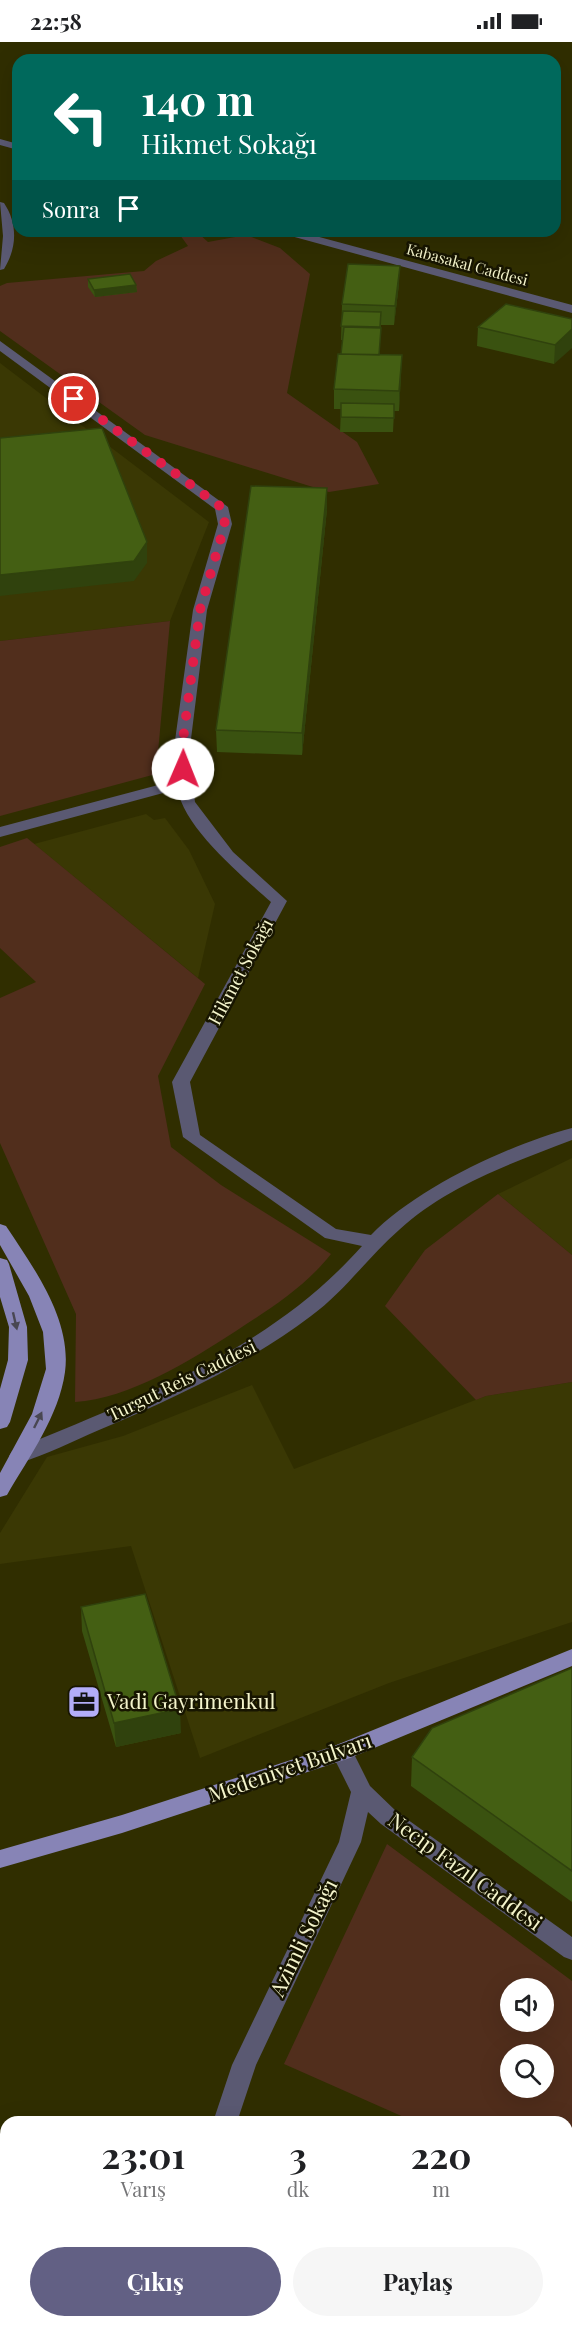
<!DOCTYPE html>
<html lang="tr">
<head>
<meta charset="utf-8">
<style>
	:root { --surface:#fff; --page:#f6f6f6; --text:#202124; --muted:#757577; --accent:#626084 }
	body { margin:0; font-family:"Playfair Display",serif; background:var(--page); color:var(--text); height:100vh; display:flex; flex-direction:column; font-size:22px; white-space:nowrap }
	* { box-sizing:border-box; margin:0 }
	p { font-size:20px; color:var(--muted) }
	.icon { flex:none; width:33px; height:33px; fill:none; stroke:currentColor; stroke-width:2; stroke-linecap:round; stroke-linejoin:round }
	.map { position:relative; flex:1; overflow:hidden }
	.drawer { position:absolute; left:0px; top:2074px; width:573px; height:212px; display:flex; flex-direction:column; background:var(--surface); border-radius:18px 18px 0 0; box-shadow:0 6px 24px #0002 }
	.drawer>* { flex:none }
	.banner { position:absolute; left:12px; top:12px; width:549px; height:183px; border-radius:18px; box-shadow:0 6px 24px #0002; background:#00695c; color:#fff; overflow:hidden }
	.tools { position:absolute; left:500px; top:1936px; display:grid; gap:12px }
	.tools a { display:grid; place-items:center; width:54px; height:54px; border-radius:50%; background:var(--surface); box-shadow:0 6px 24px #0002; font-size:30px }
	.pin { position:absolute; display:grid; place-items:center; width:51px; height:51px; color:#fff; margin:-26px; border:3px solid #fff; border-radius:50%; box-shadow:0 2px 6px #0007 }
	.me { position:absolute; width:66px; margin:-33px; rotate:1deg; stroke-linejoin:round; filter:drop-shadow(0 0 4px #0008) }
	.turn { display:flex; align-items:center; gap:21px; height:126px; padding:0 30px; font-size:27px }
	.turn .icon { width:78px; height:78px; stroke-width:2.5 }
	.turn b { display:block; font-size:42px; line-height:51px }
	.then { display:flex; align-items:center; height:57px; padding:0 30px; background:#0003; gap:12px; font-size:22px }
	.eta { display:flex; justify-content:space-evenly; align-items:center; height:102px; text-align:center }
	.eta b { font-size:36px; font-weight:700; line-height:42px }
	.cta { display:flex; gap:12px; margin-top:auto; padding:12px 30px }
	.cta a { flex:1; height:69px; border-radius:36px; background:var(--accent); color:#fff; font-size:24px; font-weight:700; line-height:69px; text-align:center }
	.cta a+a { background:var(--page); color:var(--text) }
	.status { display:flex; justify-content:space-between; align-items:center; height:42px; padding:0 30px; background:var(--surface); direction:ltr }
	.status svg { height:16px; fill:currentColor }
	.map>svg:first-child { display:block }
	.built { fill:#3a3804 }
	.green { fill:#512e1c; fill-rule:evenodd }
	.lines { fill:none; stroke-linecap:round; stroke-linejoin:round }
	.minor { fill:#5a5972; fill-rule:evenodd }
	.major { fill:#8784b6; fill-rule:evenodd }
	.wall { fill:#3a5210 }
	.shaded-wall { fill:#30420d }
	.building { fill:#445f13; stroke:#30420d; stroke-width:1.5 }
	.oneway { fill:#494752 }
	.route { stroke:#e11d48; stroke-width:10; stroke-dasharray:0 18 }
	.labels { text-anchor:middle; stroke-width:5; stroke-linejoin:round; paint-order:stroke }
	.far-street-label { font-size:15px; fill:#f4f4cb; stroke:#171500 }
	.street-label { font-size:18px; fill:#f4f4cb; stroke:#171500 }
	.near-poi-label { font-size:21px; fill:#f4f4cb; stroke:#171500; text-anchor:start }
	.near-street-label { font-size:21px; fill:#f4f4cb; stroke:#171500 }
</style>
</head>
<body>
<div class="status"><b>22:58</b><svg viewBox="0 0 49 12"><path d="M0 12V9h3v3zM5 12V6h3v6zM10 12V3h3v9zM15 12V0h3v12zM26 1h20v11H26zM47 4h2v5h-2z"/></svg></div>
<div class="map">
<svg width="572" height="2285" viewBox="0 0 572 2285">
	<rect width="100%" height="100%" fill="#302e00"/>
	<path class="built" d="M0 321 209 480 170 579 0 599Z
		M146 772 154 778 165 776 189 808 215 862 198 936 34 802Z
		M572 1116V1213L498 1152Z
		M572 1340V1580L389 1641 200 1716 131 1504 0 1522V1491L47 1415 123 1394 252 1343 294 1427 486 1354Z"/>
	<path class="green" d="M197 190 208 200 246 193 280 206 310 232 287 351 357 400 379 442 329 450 145 393 0 289V244L7 241 144 229 156 219 188 204 180 193Z
		M170 579 156 732 0 774V599Z
		M27 796 205 942 158 1034 171 1105 221 1143 331 1212C305 1245 271 1266 236 1289 191 1318 129 1357 75 1360L76 1272 0 1101V956L36 940 0 906V805Z
		M498 1152 572 1213V1340L486 1354 476 1358 385 1264 425 1208Z
		M387 1802 572 1939V2285H472L474 2280H567V2080H415L284 2022ZM510 1947H543V1980H510ZM510 2013H543V2046H510Z"/>
	<g class="lines">
		<path class="minor" d="M0 97 18 102V108L0 103Z
			M0 160 4 161C18 182 17 206 4 227L0 228 3 194Z
			M278 189H297L572 263V271L280 191Z
			M0 299 228 465 232 482 207 568 189 713 195 760 233 810 287 859 190 1040 200 1093 336 1187 371 1193C417 1146 508 1103 572 1086V1098C512 1121 447 1144 399 1188 368 1215 345 1249 311 1274 246 1323 173 1357 99 1388 73 1399 46 1413 19 1421L12 1419 9 1414 12 1409C140 1354 267 1311 362 1204L325 1196 183 1095 172 1040 271 860C243 835 182 784 178 747L0 795V785L177 738 173 713 193 568 218 482 215 467 0 309Z
			M342 1701 350 1704 370 1744 397 1770 572 1895V1918L564 1915 381 1782 368 1770 361 1800 256 2023 237 2080H213L232 2023 339 1800 351 1750 331 1710 334 1704Z
			M163 2280H189L188 2285H162Z"/>
		<path class="major" d="M0 1182 6 1184C33 1225 72 1277 65 1330 59 1374 29 1415 7 1453L0 1455V1431L32 1372 46 1327 43 1290 29 1254 0 1203Z
			M0 1216 7 1218 9 1222 27 1285 28 1318 10 1380 7 1385 0 1387V1347L8 1318 9 1285 0 1255Z
			M572 1607V1624L350 1716 122 1791 0 1826V1808L122 1773 334 1704Z"/>
	</g>
	<path class="wall" d="M88 237 136 243 137 250 95 255 88 245Z
		M399 242 394 283H381L379 313 401 333 399 369H394L393 390H340L341 367H334V347L341 312 343 298H341L342 262Z
		M572 277 554 322 477 304 478 285Z
		M327 467 302 713 217 710 216 688Z
		M81 1565 181 1691 116 1705 82 1589Z
		M572 1626V1860L411 1744 412 1715Z"/>
	<path class="shaded-wall" d="M400 224 399 242 394 283 395 264Z
		M136 243 137 250 95 255 94 248Z
		M572 287V306L554 322 555 303Z
		M402 313 401 333 399 369V349Z
		M327 446V467L302 713V691Z
		M147 500V521L134 539 0 554V533Z
		M180 1667 181 1691 116 1705 114 1681Z
		M6 2280H12V2285H2Z"/>
	<path class="building" d="M348 222 400 224 395 264 342 262Z
		M130 232 136 243 94 248 88 237Z
		M506 262 572 277V287L555 303 478 285Z
		M343 269 381 270 380 285 341 284Z
		M344 285 381 286 379 313 341 312Z
		M338 312 402 313 399 349 334 347Z
		M341 361 394 362V376L341 375Z
		M102 386 147 500 134 519 0 533V396Z
		M251 444 327 446 302 691 216 688Z
		M145 1552 180 1667 114 1681 81 1565Z
		M572 1626V1829L412 1715 432 1686Z
		M0 2266 6 2270V2280L2 2285H0Z"/>
	<defs><path id="oneway-solid" d="M-6-.8H1V-3.2L6.5 0L1 3.2V.8H-6Z" transform="scale(1.5)"/></defs>
	<g class="oneway">
		<use href="#oneway-solid" transform="translate(15 1279) rotate(77)"/>
		<use href="#oneway-solid" transform="translate(38 1378) rotate(-64)"/>
	</g>
	<g class="lines">
		<path class="route" d="M74 357 221 465 225 482 200 568 181 713 183 727"/>
	</g>
	<defs>
		<g id="office-square" transform="scale(1.725)"><rect x="-9" y="-9" width="18" height="18" rx="4" fill="#b3adf9" stroke="#171500"/><path d="M-6-3h4V-5.5h4V-3h4V5H-6ZM-1-4.5V-3h2v-1.5ZM-6 0V1H6V0Z" fill="#111"/></g>
	</defs>
	<g fill-rule="evenodd">
		<use href="#office-square" x="84" y="1660"/>
	</g>
	<g class="labels">
		<g class="far-street-label">
			<text transform="translate(467 223) rotate(15)" y="5">Kabasakal Caddesi</text>
		</g>
		<g class="street-label">
			<text transform="translate(241 930) rotate(-62)" y="6">Hikmet Sokağı</text>
			<text transform="translate(182 1339) rotate(-26)" y="6">Turgut Reis Caddesi</text>
		</g>
		<g class="near-poi-label">
			<text x="107" y="1667">Vadi Gayrimenkul</text>
		</g>
		<g class="near-street-label">
			<text transform="translate(290 1726) rotate(-19)" y="7">Medeniyet Bulvarı</text>
			<text transform="translate(465 1830) rotate(36)" y="7">Necip Fazıl Caddesi</text>
			<text transform="translate(304 1896) rotate(-64)" y="7">Azimli Sokağı</text>
		</g>
	</g>
</svg>
<div class="tools">
<a><svg class="icon" aria-label="sound" viewBox="0 0 24 24"><path d="M4 9h4l5-4v14l-5-4H4zM17 9q2 3 0 6"/></svg></a>
<a><svg class="icon" aria-label="search" viewBox="0 0 24 24"><circle cx="10" cy="10" r="6"/><path d="M15 15l6 6"/></svg></a>
</div>
<div class="pin" style="left:74px;top:357px;background:#d93025"><svg class="icon" aria-label="arrive" viewBox="0 0 24 24"><path d="M6 21V4h12l-3 4 3 4H6"/></svg></div>
<svg class="me" style="left:183px;top:727px" viewBox="-20 -20 40 40"><circle r="19" fill="#fff"/><path d="M0-13L10 11 0 6-10 11z" fill="#e11d48"/></svg>
<div class="banner">
<div class="turn"><svg class="icon" aria-label="left" viewBox="0 0 24 24"><path d="M17 20v-9H6M10 6l-5 5 5 5"/></svg><div><b>140 m</b>Hikmet Sokağı</div></div>
<div class="then">Sonra<svg class="icon" aria-label="arrive" viewBox="0 0 24 24"><path d="M6 21V4h12l-3 4 3 4H6"/></svg></div>
</div>
<section class="drawer">
<div class="eta">
<div><b>23:01</b><p>Varış</p></div>
<div><b>3</b><p>dk</p></div>
<div><b>220</b><p>m</p></div>
</div>
<div class="cta"><a>Çıkış</a><a>Paylaş</a></div>
</section>
</div>
</body>
</html>
